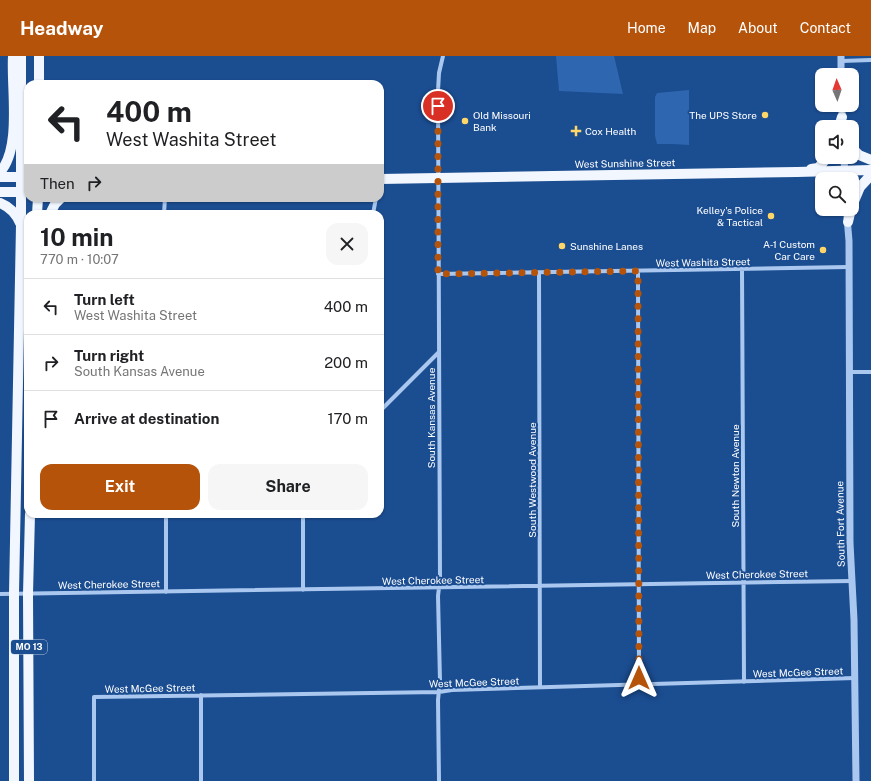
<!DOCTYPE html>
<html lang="en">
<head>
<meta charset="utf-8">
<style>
	:root { --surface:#fff; --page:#f6f6f6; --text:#202124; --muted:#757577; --line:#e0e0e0; --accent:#b45309 }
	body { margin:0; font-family:"Public Sans",sans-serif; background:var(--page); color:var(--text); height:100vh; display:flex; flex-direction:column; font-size:15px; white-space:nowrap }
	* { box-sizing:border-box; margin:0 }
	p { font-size:13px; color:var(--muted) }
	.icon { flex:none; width:22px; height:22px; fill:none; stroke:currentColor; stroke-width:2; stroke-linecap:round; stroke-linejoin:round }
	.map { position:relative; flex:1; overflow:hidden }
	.sheet { position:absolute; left:24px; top:154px; width:360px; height:308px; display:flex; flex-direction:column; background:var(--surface); border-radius:12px; box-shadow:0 1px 3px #0004 }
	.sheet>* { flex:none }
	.banner { position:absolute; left:24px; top:24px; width:360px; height:122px; border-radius:12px; box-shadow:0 1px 3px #0004; background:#fff; color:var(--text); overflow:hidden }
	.needle { width:26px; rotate:358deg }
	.tools { position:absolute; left:815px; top:12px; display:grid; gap:8px }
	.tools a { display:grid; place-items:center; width:44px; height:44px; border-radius:8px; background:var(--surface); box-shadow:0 1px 3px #0004; font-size:20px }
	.pin { position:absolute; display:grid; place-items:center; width:34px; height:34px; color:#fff; margin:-17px; border:2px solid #fff; border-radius:50%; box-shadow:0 1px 4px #0007 }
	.me { position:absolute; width:44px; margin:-22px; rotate:0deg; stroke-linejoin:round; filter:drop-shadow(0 0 3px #0008) }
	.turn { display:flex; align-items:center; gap:14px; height:84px; padding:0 16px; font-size:18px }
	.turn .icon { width:52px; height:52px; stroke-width:2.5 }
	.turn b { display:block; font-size:28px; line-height:34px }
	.then { display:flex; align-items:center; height:38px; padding:0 16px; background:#0003; gap:8px; font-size:15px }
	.round { display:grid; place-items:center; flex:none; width:42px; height:42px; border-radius:12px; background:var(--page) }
	.overview { display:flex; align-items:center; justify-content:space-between; height:68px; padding:0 16px }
	h1 { font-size:24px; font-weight:700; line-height:30px }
	.cta { display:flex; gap:8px; margin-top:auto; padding:8px 16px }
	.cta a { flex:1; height:46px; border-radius:12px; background:var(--accent); color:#fff; font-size:16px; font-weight:700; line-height:46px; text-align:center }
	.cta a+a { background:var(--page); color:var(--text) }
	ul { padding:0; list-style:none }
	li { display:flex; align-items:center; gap:12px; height:56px; padding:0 16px; border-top:1px solid var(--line) }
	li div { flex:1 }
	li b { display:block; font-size:15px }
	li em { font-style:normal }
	header { display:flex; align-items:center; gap:24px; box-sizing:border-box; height:56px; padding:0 20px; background:var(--accent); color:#fff }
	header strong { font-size:19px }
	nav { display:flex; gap:22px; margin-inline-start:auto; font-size:14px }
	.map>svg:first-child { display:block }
	.green { fill:#2e66af }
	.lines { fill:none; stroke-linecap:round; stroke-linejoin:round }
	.minor { stroke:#aac8ef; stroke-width:4 }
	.tertiary { stroke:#aac8ef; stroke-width:7 }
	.primary { stroke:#f2f7ff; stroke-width:10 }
	.route { stroke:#b45309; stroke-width:7; stroke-dasharray:0 12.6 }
	.poi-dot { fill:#ffd668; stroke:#1b4d91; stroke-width:1.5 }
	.labels { text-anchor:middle; stroke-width:4; stroke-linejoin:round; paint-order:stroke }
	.shield { fill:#1b4d91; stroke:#bbcade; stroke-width:1 }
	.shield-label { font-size:9px; font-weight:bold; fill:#fff }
	.poi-label { font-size:10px; fill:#fff; stroke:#1b4d91; text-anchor:start }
	.street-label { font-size:10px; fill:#fff; stroke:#1b4d91 }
</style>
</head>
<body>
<header>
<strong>Headway</strong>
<nav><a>Home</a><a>Map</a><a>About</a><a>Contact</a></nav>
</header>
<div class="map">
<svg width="871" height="725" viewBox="0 0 871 725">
	<rect width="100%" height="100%" fill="#1b4d91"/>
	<path class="green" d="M556 0H614L623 38 559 35Z
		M689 34V89L673 88H657L655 80V41L657 37Z"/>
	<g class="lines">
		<path class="minor" d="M841 5 871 4
			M164 158 165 142
			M373 158 376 142
			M742 213 744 626
			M638 215 639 629
			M539 217 540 631
			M438 218 848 211
			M849 316H871
			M380 355 439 296
			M166 458V536
			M303 458V534
			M0 538 852 525
			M94 725V641L439 636 452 634 855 622
			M201 725V639
			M439 725 438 644 440 625 438 540 440 523 438 35 439 17 443 0"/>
		<path class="tertiary" d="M841 0V19
			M842 49V65
			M844 101 845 123
			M847 161 849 185 850 487 854 564 856 725"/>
		<path class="primary" d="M39 0V28
			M839 71 842 61
			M852 92 859 99 871 104
			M811 113 818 112 828 101
			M0 116C22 92 11 32 13 0
			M0 121H28
			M380 123 797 116 871 114
			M0 136H28
			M0 147C10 151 16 157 20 167
			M852 150 860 131 871 119
			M37 158 38 142
			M50 158 55 148 61 142
			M848 166 851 153
			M14 725V538L21 169V0
			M29 725 28 538 30 458"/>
	</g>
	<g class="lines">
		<path class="route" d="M438 50V218L638 215 639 622"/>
	</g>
	<g class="poi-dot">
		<circle cx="765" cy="59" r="4"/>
		<circle cx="465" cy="65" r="4"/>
		<path d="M574 69h4v4h4v4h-4v4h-4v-4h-4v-4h4z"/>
		<circle cx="771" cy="160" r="4"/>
		<circle cx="562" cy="190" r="4"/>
		<circle cx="823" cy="194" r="4"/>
	</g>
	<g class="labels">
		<rect class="shield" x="11" y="584" width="36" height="14" rx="3"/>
		<g class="shield-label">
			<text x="29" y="594">MO 13</text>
		</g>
		<g class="poi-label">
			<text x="473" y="63">Old Missouri<tspan x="473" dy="12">Bank</tspan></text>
			<text x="757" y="63" text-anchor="end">The UPS Store</text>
			<text x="585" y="79">Cox Health</text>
			<text x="763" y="158" text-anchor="end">Kelley's Police<tspan x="763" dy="12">&amp; Tactical</tspan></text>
			<text x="815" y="192" text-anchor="end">A-1 Custom<tspan x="815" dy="12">Car Care</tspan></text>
			<text x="570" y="194">Sunshine Lanes</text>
		</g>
		<g class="street-label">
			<text transform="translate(625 107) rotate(-1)" y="4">West Sunshine Street</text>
			<text transform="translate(703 206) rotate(-1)" y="4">West Washita Street</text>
			<text transform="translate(431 362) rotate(-90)" y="4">South Kansas Avenue</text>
			<text transform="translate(735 420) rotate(-90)" y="4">South Newton Avenue</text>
			<text transform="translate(532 424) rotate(-90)" y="4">South Westwood Avenue</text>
			<text transform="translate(840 468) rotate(-91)" y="4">South Fort Avenue</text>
			<text transform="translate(757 518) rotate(-1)" y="4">West Cherokee Street</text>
			<text transform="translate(433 524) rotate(-1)" y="4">West Cherokee Street</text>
			<text transform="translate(109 528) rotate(-1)" y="4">West Cherokee Street</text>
			<text transform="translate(798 616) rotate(-2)" y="4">West McGee Street</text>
			<text transform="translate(474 626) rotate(-2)" y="4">West McGee Street</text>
			<text transform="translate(150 632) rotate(-1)" y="4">West McGee Street</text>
		</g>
	</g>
</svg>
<div class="tools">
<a><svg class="needle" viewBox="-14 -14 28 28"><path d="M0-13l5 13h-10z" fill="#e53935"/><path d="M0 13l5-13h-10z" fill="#757577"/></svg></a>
<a><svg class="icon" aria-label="sound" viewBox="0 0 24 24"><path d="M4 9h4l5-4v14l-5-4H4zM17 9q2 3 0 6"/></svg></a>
<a><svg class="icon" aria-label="search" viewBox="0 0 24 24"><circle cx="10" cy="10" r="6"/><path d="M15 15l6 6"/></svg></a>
</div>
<div class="pin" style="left:438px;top:50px;background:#d93025"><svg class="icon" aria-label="arrive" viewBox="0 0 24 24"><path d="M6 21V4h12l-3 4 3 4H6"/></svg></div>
<svg class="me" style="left:639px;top:622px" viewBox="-20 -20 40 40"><path d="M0-17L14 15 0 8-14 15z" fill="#b45309" stroke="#fff" stroke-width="4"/></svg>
<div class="banner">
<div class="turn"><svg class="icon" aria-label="left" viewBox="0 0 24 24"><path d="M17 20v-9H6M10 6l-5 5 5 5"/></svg><div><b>400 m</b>West Washita Street</div></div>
<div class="then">Then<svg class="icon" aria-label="right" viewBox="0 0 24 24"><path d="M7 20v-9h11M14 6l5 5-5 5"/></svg></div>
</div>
<section class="sheet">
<div class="overview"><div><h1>10 min</h1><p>770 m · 10:07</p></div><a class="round"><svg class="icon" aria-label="close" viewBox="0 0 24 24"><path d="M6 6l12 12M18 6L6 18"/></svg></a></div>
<ul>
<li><svg class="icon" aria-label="left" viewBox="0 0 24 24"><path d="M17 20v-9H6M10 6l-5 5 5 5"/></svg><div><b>Turn left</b><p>West Washita Street</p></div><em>400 m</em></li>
<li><svg class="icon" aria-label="right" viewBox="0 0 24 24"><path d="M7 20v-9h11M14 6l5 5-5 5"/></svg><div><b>Turn right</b><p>South Kansas Avenue</p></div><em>200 m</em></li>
<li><svg class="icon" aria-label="arrive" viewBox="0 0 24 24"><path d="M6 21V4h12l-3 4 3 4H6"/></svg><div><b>Arrive at destination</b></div><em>170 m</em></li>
</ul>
<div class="cta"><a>Exit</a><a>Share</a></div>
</section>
</div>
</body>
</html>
